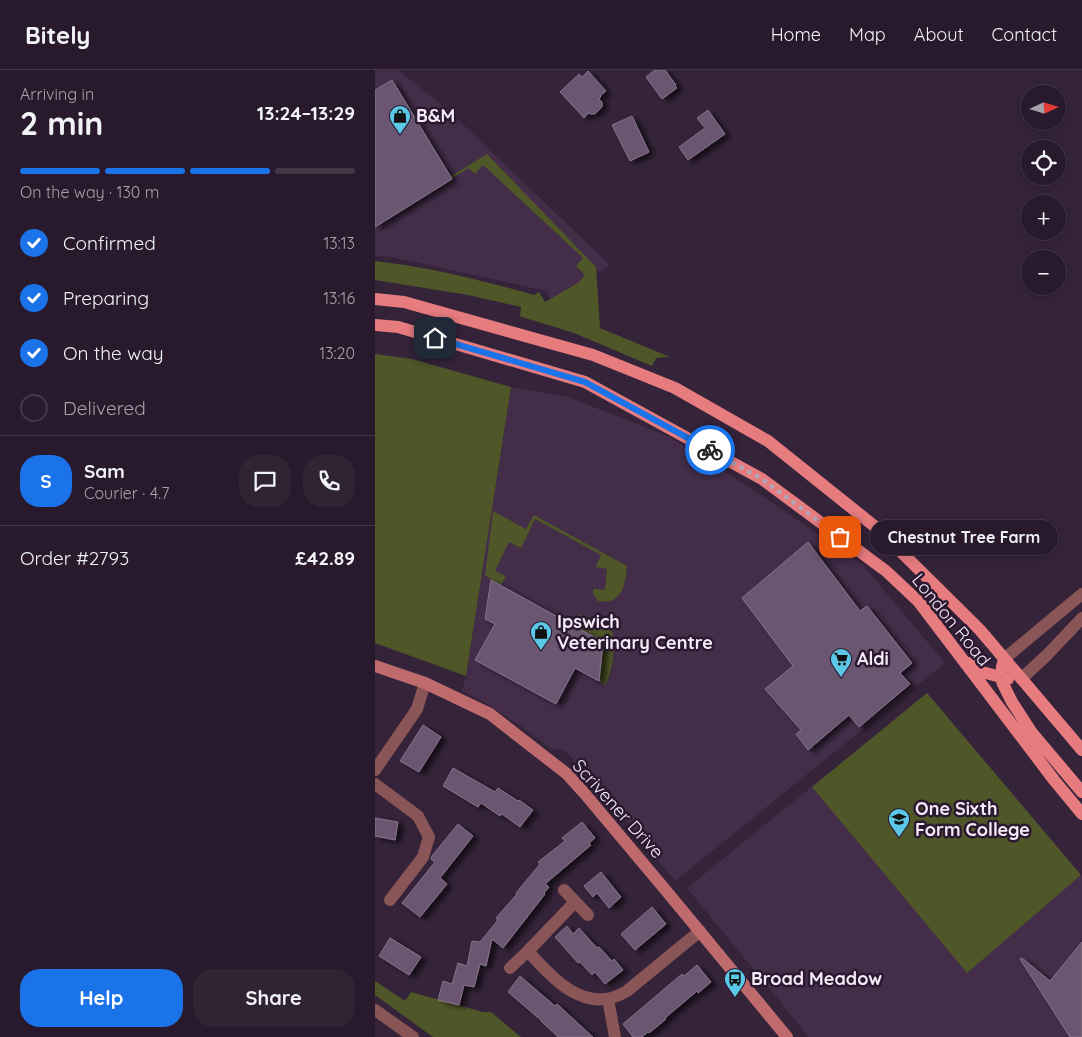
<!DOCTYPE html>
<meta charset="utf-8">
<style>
:root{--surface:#281a2c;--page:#302334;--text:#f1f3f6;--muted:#a5a1a9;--line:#443848;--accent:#1a73e8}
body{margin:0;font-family:Quicksand,sans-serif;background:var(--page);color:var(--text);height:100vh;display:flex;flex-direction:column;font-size:19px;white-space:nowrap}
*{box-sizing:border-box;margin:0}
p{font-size:16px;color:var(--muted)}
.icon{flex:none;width:28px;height:28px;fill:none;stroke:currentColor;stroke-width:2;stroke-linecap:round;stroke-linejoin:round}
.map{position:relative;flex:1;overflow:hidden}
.details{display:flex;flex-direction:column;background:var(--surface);width:375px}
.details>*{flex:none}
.needle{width:32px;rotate:86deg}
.controls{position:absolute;left:646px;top:15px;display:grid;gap:10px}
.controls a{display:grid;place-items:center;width:45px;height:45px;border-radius:50%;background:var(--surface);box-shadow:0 2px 12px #0003,0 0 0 1px var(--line);font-size:25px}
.pin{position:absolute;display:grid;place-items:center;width:42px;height:42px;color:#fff;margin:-21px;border-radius:10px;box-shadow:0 2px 8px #0006}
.courier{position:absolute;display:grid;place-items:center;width:50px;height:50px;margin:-25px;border:4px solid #1a73e8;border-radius:50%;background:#fff;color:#222;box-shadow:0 1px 6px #0007}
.bubble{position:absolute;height:35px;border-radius:18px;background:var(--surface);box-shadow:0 2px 12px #0003,0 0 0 1px var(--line);font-size:16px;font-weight:700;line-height:35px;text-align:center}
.summary em{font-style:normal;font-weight:700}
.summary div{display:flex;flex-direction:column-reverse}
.summary{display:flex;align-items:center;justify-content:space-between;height:85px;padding:0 20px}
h1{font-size:32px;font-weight:700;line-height:38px}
.bar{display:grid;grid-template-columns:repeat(4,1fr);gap:8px 5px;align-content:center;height:60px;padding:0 20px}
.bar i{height:6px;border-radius:4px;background:var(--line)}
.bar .current{background:var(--accent)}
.bar p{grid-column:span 4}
.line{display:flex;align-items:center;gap:12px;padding:0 20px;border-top:1px solid var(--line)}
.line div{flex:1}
.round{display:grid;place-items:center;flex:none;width:52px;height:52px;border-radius:20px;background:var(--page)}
ol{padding:0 20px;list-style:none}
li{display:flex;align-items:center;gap:15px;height:55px}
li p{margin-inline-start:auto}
li .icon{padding:5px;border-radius:50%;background:var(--accent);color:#fff;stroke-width:4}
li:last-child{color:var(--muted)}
li i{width:28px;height:28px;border:2px solid var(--line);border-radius:50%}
.cta{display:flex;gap:10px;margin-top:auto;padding:10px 20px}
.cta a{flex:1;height:58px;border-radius:20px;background:var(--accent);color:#fff;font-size:20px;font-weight:700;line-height:58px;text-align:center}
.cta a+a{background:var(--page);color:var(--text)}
header{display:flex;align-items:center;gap:30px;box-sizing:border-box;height:70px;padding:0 25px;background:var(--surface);border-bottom:1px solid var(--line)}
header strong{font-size:24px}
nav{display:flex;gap:28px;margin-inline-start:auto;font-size:18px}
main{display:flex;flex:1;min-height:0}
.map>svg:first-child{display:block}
</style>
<header>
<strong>Bitely</strong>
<nav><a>Home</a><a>Map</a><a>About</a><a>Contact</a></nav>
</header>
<main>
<section class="details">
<div class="summary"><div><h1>2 min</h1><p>Arriving in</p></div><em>13:24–13:29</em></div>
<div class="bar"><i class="current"></i><i class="current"></i><i class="current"></i><i></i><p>On the way · 130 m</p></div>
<ol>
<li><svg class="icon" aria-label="check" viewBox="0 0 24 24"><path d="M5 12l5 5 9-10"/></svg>Confirmed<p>13:13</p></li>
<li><svg class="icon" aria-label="check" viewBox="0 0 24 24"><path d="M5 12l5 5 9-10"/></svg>Preparing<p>13:16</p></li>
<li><svg class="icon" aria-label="check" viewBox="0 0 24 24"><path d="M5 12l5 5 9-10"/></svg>On the way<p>13:20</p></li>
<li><i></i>Delivered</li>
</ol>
<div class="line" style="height:90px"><b class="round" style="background:var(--accent);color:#fff">S</b><div><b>Sam</b><p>Courier · 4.7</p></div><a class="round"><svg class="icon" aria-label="chat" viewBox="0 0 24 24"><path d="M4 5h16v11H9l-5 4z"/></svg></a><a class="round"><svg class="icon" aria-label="phone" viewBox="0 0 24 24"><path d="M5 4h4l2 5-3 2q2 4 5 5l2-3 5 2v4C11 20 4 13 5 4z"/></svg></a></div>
<div class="line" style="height:65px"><div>Order #2793</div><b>£42.89</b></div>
<div class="cta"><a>Help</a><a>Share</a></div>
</section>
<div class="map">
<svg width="707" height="967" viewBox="0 0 707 967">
<defs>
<filter id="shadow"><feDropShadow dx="5.5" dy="3" stdDeviation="2.5" flood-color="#0009"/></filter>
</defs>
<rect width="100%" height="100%" fill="#35233a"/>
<!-- built -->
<path fill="#432d49" d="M 0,0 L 23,0 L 74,41 L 235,195 L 178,233 L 171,221 L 17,187 L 0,186 Z
M 136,317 L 193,327 L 295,367 L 383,423 L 487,494 L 570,593 L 300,811 L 216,707 L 189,680 L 177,679 L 144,655 L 110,633 L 87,621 L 91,606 Z
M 552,623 L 707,806 L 707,967 L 434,967 L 312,818 Z"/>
<!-- green -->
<path fill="#4f5628" d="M 112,84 L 221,197 L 225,258 L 295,287 L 281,288 L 277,296 L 199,263 L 147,247 L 145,246 L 146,237 L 93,225 L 0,210 L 0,191 C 54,197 106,210 159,225 L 164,222 L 170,232 L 203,213 L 210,205 L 201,196 L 208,188 L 108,95 L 100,104 L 94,98 L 64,116 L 65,113 Z
M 0,284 L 37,289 L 136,317 L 91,606 L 0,573 Z
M 118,441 L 151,459 L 159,445 L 252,496 C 250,515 248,535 223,531 L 218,524 L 218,519 L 230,520 L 232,499 L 221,497 L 226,485 L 160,449 L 146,478 L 134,472 L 120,501 L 131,506 L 126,515 L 125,515 L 110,505 Z
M 204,545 C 213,547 224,548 231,552 C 245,562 237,602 231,615 L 224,611 L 227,571 L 199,556 Z
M 552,623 L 706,805 L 592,903 L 437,717 Z
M 0,911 L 30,931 L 36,922 L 108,942 L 116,942 L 146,967 L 58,967 L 0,925 Z"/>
<!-- building -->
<path fill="#6a566f" stroke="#87728d" filter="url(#shadow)" d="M 280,0 L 290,0 L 301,15 L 300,16 L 302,18 L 287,29 L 271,7 Z
M 213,1 L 231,21 L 225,26 L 226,27 L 224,29 L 227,32 L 227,37 L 220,44 L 215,44 L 214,43 L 209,48 L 185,22 L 204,4 L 207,7 Z
M 17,10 L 77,109 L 0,157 L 0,20 Z
M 333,40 L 350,64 L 313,90 L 304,77 L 330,58 L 322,48 Z
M 257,46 L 274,82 L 255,91 L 237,55 Z
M 433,472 L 485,541 L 492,536 L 537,593 L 525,603 L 535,614 L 484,657 L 474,645 L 433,680 L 421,664 L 426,660 L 390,619 L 418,596 L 367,528 Z
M 116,510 L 228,572 L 224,611 L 200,598 L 181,634 L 100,590 L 120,554 L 110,549 Z
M 48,655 L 66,667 L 44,702 L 25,691 Z
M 78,698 L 120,722 L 123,718 L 143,731 L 144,730 L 158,740 L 145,757 L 127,744 L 125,746 L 106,733 L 103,737 L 68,716 Z
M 0,748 L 23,752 L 20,770 L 0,766 Z
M 207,752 L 220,768 L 214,773 L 216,775 L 170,814 L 174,817 L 169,823 L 170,824 L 128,878 L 117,869 L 111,896 L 105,894 L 99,917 L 89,915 L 84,935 L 63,930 L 68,911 L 77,914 L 83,893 L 92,896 L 97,871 L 105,872 L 123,850 L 121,848 L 142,824 L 141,823 L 165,794 L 163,792 L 190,771 L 187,768 Z
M 83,754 L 98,766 L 65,808 L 72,814 L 45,847 L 27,833 L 60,792 L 56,789 L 57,786 Z
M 226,802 L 246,827 L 234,838 L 222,823 L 218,827 L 209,816 Z
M 277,837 L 291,854 L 260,880 L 246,864 Z
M 192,856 L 198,864 L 204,858 L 222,878 L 224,877 L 237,891 L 239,889 L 248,900 L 230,914 L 220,902 L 217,905 L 205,892 L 203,893 L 180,867 Z
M 15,868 L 46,887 L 34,905 L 4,886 Z
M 707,872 L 707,967 L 695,967 L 645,889 L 647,888 L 675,911 Z
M 322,895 L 336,912 L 323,923 L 322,921 L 290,948 L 291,949 L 274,963 L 273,962 L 267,967 L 258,967 L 248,954 L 307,904 L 309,906 Z
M 145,906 L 180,936 L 182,934 L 218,967 L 183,967 L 166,951 L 167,951 L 133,922 Z"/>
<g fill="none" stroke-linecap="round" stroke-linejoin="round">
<!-- street -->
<path stroke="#8a5556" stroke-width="12" d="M 629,589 L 707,524
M 646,609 L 672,585 L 707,548
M 0,700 L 42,639 L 50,613
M 0,714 L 43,746 L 54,767 L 48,787 L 15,830
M 189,820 L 213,845
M 153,881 C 178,910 212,946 252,921 L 325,861
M 135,898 L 153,881 L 200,832
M 233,929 L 240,967
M 0,940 L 38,967"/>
<!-- secondary -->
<path stroke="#bf6b6d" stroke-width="12" d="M 0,596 L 50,613 L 115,644 L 192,704 L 210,724 L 293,823 L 412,967"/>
<!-- primary -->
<path stroke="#e77c7f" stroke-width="12" d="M 0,229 L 29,232 L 218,285 L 300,318 L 393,371 L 503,459 L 605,560 L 707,680
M 0,255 L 23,257 L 210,312 L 387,409 L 511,501 L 544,532 L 679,710 L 707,744
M 629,589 L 627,597 L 626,608 L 628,614 L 637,632 L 657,663 L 707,722
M 595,593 L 607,602 L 633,609"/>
</g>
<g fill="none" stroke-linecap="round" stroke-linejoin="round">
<!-- done -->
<path stroke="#b2a4b6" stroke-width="5" stroke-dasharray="0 9" d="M 335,380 L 387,409 L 465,467"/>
<!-- route -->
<path stroke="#1a73e8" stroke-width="6" d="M 60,268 L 210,312 L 335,380"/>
</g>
<!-- icons -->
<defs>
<g id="shop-pin" transform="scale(1.125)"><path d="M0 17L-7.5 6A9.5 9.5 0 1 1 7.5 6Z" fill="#5ac8e6" stroke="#2b1930"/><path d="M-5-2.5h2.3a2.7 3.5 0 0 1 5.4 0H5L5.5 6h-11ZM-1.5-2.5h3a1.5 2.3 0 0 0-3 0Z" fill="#111"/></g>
<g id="supermarket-pin" transform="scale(1.125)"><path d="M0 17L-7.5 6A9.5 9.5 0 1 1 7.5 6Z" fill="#5ac8e6" stroke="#2b1930"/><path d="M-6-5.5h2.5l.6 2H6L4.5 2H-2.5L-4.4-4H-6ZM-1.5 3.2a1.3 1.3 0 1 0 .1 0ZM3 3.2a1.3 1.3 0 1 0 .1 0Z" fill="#111"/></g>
<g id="university-pin" transform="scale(1.125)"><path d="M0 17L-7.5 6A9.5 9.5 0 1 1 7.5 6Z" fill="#5ac8e6" stroke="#2b1930"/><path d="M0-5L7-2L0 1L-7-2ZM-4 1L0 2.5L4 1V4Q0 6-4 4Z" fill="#111"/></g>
<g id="bus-pin" transform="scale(1.125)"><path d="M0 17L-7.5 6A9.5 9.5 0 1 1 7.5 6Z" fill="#5ac8e6" stroke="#2b1930"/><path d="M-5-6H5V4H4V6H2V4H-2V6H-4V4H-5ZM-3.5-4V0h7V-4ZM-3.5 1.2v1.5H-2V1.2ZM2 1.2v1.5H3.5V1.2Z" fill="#111"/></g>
</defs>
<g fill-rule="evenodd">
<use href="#shop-pin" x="25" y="46"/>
<use href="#shop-pin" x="166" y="562"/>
<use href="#supermarket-pin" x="466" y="589"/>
<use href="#university-pin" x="524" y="749"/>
<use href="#bus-pin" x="360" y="909"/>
</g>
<g text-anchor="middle" stroke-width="5" stroke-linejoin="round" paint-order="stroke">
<!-- poi labels -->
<g font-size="18" font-weight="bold" fill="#f6eaf9" stroke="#2b1930" text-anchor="start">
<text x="41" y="52">B&amp;M</text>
<text x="182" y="558">Ipswich<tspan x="182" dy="21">Veterinary Centre</tspan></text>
<text x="482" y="595">Aldi</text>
<text x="540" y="745">One Sixth<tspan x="540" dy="21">Form College</tspan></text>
<text x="376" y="915">Broad Meadow</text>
</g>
<!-- street labels -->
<g font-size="18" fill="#f6eaf9" stroke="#2b1930">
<text transform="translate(576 550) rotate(51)" y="6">London Road</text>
<text transform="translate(243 739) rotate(48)" y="6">Scrivener Drive</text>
</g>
</g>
</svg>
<div class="controls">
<a><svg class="needle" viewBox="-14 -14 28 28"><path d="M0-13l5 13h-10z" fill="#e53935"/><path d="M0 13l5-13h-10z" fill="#a5a1a9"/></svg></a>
<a><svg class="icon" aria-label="locate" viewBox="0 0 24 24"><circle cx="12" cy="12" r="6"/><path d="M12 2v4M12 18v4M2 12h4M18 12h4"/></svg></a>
<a>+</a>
<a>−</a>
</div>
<div class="pin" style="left:465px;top:467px;background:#ea580c"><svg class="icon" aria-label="bag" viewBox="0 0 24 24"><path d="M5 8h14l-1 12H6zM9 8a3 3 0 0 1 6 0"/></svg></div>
<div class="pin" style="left:60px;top:268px;background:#1f2937"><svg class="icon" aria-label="home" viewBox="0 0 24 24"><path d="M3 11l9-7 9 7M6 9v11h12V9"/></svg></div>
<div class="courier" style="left:335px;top:380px"><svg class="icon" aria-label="bike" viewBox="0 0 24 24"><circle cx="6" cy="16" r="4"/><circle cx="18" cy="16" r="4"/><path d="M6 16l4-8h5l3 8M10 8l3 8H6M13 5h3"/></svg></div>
<div class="bubble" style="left:495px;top:450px;width:188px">Chestnut Tree Farm</div>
</div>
</main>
